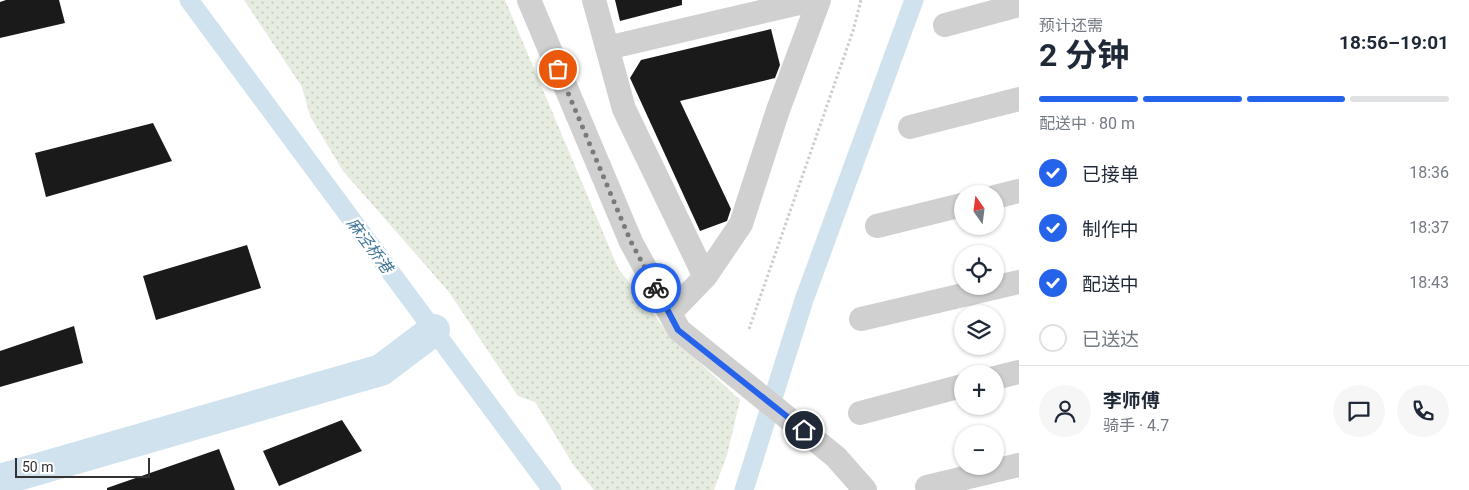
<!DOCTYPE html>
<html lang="zh">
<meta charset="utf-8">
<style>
:root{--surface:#fff;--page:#f6f6f7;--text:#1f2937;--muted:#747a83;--line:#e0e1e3;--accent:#2563eb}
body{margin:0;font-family:Roboto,"Noto Sans SC",sans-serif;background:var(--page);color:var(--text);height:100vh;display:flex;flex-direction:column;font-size:19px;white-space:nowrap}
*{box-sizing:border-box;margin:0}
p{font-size:16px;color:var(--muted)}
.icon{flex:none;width:28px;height:28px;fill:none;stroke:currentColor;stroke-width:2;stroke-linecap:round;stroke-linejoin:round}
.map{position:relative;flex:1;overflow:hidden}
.details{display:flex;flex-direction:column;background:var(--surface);width:450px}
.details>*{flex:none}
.needle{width:32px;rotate:346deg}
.fabs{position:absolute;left:954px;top:185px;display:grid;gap:10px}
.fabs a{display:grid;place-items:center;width:50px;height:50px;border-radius:50%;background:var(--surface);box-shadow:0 1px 4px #0004;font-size:25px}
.scale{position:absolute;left:15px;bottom:12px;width:135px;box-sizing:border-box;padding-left:5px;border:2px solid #333;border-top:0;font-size:14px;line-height:18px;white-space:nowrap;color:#333;-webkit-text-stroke:4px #fff;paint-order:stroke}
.pin{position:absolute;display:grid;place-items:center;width:42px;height:42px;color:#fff;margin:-21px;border:2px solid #fff;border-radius:50%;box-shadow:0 1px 5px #0007}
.courier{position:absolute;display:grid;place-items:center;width:50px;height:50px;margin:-25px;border:4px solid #2563eb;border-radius:50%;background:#fff;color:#222;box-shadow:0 1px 6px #0007}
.headline em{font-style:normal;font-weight:700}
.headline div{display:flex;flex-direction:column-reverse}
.headline{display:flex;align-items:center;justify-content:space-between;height:85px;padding:0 20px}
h1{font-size:32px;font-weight:700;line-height:38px}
.bar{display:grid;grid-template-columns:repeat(4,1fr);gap:8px 5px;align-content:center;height:60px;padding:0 20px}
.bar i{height:6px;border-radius:4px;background:var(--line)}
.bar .active{background:var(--accent)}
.bar p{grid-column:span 4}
.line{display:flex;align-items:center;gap:12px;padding:0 20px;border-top:1px solid var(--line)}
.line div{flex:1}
.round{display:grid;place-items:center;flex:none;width:52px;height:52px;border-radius:26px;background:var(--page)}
ol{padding:0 20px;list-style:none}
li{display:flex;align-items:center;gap:15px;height:55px}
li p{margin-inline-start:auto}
li .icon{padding:5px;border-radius:50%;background:var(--accent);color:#fff;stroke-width:4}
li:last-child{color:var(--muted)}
li i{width:28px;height:28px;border:2px solid var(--line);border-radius:50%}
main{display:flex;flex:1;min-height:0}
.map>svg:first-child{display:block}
</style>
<main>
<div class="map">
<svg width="1019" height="490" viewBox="0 0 1019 490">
<defs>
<pattern id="park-dots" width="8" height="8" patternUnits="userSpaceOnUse" patternTransform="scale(1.25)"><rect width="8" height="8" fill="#e6ecdf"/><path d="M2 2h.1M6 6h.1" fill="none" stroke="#c6cbc0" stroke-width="1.8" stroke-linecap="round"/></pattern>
</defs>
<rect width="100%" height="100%" fill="#fff"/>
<!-- park -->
<path fill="url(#park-dots)" d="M 244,0 L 505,0 L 618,268 L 668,333 L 740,400 L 727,455 L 714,490 L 594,490 L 574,466 L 535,402 L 518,396 L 449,292 L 343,171 L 310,116 L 302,87 Z"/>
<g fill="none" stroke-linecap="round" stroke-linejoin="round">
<!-- canal -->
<path stroke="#cfe2ee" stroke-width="19" d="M 189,0 L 552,490
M 744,490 L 804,300 L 914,0"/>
<!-- river -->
<path stroke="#cfe2ee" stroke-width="32" d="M 0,480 L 381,370 L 434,330"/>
</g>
<!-- building -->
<path fill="#1a1a1a" d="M 6,0 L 59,0 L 65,23 L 0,38 L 0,2 Z
M 615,0 L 682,0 L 682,5 L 620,21 Z
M 771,29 L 780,65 L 775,78 L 680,101 L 731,209 L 727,221 L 700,231 L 630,78 L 641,60 Z
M 153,123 L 172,161 L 46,197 L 35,153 Z
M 247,245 L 261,288 L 156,320 L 143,276 Z
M 74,326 L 83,363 L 0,387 L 0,351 Z
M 342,420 L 362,451 L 279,486 L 263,451 Z
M 219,449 L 235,490 L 107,490 L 107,488 Z"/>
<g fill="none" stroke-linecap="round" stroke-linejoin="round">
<!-- path -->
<path stroke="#cdcdcd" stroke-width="3" stroke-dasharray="2.5 2.5" stroke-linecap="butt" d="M 749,329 L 853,31 L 861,0"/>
<!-- minor -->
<path stroke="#d0d0d0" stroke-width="24" d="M 529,0 L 631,242 L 679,330 L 836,457 L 865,490
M 594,0 L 624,109 L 705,277
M 945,25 L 1019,5
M 607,48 L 812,0
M 910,127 L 1019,99
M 995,197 L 1019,191
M 877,226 L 962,205
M 670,313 L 705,277 L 741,224 L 778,110 L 819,0
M 861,319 L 1019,282
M 995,378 L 1019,372
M 860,413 L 962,386
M 927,487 L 1019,465"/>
</g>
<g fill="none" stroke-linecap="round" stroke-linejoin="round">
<!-- done -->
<path stroke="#7a7a7a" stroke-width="5" stroke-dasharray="0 9" d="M 558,69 L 631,242 L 656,288"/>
<!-- route -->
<path stroke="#2563eb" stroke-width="6" d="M 656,288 L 678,330 L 804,430"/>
</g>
<g text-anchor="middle" stroke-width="5" stroke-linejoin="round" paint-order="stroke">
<!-- water labels -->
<g font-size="16" font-style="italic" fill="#3f7597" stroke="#fff">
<text transform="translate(370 245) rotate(53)" y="6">麻泾桥港</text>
</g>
</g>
</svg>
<div class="fabs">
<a><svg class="needle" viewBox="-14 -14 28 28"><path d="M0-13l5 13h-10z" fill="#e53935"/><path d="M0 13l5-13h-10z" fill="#747a83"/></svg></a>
<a><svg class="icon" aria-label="locate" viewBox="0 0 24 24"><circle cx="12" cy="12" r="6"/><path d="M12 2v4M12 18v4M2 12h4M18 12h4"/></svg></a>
<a><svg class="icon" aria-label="layers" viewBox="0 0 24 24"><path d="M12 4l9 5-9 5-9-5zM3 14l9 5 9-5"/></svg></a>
<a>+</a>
<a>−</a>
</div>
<div class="scale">50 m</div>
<div class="pin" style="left:558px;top:69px;background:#ea580c"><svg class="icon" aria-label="bag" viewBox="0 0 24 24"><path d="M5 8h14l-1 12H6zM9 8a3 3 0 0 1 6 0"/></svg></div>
<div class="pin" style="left:804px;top:430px;background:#1f2937"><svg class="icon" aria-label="home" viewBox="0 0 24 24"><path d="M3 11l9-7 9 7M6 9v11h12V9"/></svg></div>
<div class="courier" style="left:656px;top:288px"><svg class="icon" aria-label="bike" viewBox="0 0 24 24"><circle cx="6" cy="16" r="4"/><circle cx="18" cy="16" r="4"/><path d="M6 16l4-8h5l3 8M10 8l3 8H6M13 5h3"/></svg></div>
</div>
<section class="details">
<div class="headline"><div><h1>2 分钟</h1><p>预计还需</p></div><em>18:56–19:01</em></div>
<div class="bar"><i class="active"></i><i class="active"></i><i class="active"></i><i></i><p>配送中 · 80 m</p></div>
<ol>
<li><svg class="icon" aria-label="check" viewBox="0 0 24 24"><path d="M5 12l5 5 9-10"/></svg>已接单<p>18:36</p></li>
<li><svg class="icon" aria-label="check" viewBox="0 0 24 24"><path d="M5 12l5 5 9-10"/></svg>制作中<p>18:37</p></li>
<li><svg class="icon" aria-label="check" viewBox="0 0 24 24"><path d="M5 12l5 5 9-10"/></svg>配送中<p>18:43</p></li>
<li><i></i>已送达</li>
</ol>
<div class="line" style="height:90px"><a class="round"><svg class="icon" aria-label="person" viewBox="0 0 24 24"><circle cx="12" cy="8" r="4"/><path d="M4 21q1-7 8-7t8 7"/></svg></a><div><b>李师傅</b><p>骑手 · 4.7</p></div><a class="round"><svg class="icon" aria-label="chat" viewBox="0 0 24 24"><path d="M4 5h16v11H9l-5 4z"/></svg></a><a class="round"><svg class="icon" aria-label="phone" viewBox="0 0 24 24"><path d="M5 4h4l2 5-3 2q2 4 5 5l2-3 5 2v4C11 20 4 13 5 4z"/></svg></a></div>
</section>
</main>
